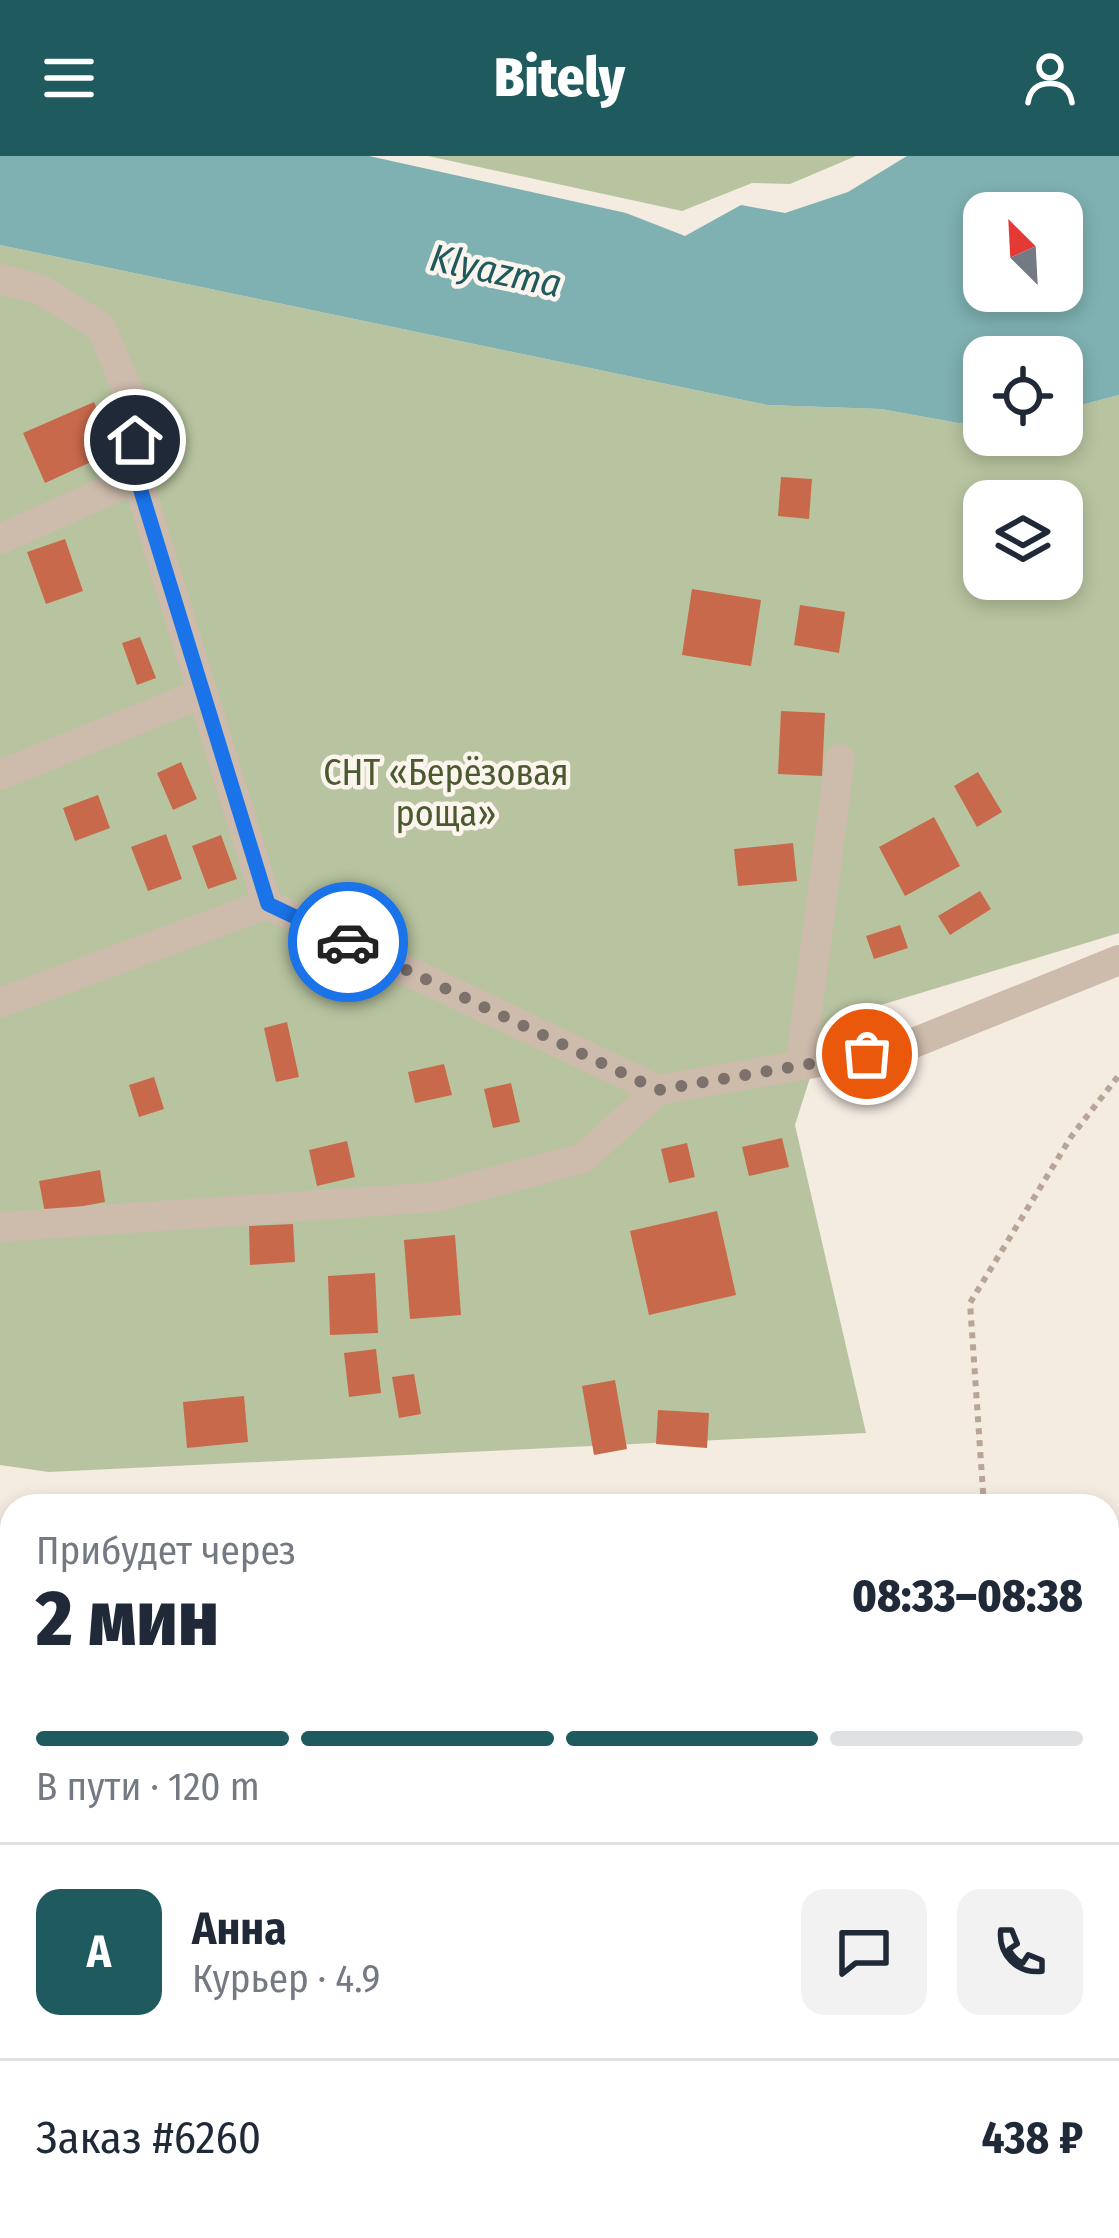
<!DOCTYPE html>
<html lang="ru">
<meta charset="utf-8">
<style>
:root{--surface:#fff;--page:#f2f2f3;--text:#1f2937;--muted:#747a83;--line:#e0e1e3;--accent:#1f5a5e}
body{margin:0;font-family:"Fira Sans Condensed",sans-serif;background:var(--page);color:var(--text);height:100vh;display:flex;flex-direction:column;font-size:45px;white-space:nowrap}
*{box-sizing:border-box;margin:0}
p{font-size:39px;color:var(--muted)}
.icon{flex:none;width:66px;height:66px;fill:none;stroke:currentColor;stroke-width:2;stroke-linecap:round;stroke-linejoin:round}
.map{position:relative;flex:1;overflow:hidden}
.drawer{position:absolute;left:0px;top:1338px;width:1119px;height:744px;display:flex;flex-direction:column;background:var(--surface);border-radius:36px 36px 0 0;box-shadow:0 6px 18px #0003}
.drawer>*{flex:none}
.needle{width:78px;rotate:336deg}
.tools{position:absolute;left:963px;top:36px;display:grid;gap:24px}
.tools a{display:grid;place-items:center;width:120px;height:120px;border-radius:24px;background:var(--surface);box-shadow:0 6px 18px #0003;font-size:60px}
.pin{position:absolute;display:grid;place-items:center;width:102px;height:102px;color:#fff;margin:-51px;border:6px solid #fff;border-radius:50%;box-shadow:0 3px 12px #0007}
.courier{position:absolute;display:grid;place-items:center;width:120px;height:120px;margin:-60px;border:9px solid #1a73e8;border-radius:50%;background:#fff;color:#222;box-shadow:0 3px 15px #0007}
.headline em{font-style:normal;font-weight:800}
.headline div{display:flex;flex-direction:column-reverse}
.headline{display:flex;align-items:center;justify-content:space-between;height:204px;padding:0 36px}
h1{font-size:78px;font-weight:800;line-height:90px}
.bar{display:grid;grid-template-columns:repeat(4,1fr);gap:18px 12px;align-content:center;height:144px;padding:0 36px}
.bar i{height:15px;border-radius:9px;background:var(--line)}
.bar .on{background:var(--accent)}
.bar p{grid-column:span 4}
.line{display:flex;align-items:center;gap:30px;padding:0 36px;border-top:3px solid var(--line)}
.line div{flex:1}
.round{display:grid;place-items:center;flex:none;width:126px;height:126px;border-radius:24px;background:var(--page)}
header{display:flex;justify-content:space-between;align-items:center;height:156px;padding:0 36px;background:var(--accent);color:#fff;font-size:54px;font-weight:800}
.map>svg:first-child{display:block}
</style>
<header><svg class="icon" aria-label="menu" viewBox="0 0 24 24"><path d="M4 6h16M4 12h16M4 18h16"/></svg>Bitely<svg class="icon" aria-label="person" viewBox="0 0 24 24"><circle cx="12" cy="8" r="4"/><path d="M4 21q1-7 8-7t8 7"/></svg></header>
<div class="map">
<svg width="1119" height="2082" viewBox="0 0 1119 2082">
<rect width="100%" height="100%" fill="#f4ebe1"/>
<!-- green -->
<path fill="#b8c4a0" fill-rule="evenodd" d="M 428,0 L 856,0 L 790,28 L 752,27 L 682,55 Z
M 0,89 L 767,249 L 881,253 L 958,267 L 984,266 L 984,279 L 1062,279 L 1062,254 L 1119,239 L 1119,777 L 828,865 L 795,969 L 866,1277 L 49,1316 L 0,1309 ZM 984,345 L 1062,345 L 1062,423 L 984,423 Z"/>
<!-- water -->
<path fill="#7fb0b2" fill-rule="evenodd" d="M 0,0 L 369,0 L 626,57 L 685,80 L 741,49 L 785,57 L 848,36 L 907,0 L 1119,0 L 1119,239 L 1062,254 L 1062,201 L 984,201 L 984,266 L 958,267 L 881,253 L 767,249 L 0,89 ZM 984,57 L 1062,57 L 1062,135 L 984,135 Z"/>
<!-- building -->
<path fill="#c8694b" d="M 94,246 L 115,295 L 45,327 L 23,277 Z
M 781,321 L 812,323 L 809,363 L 778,360 Z
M 65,383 L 83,435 L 46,448 L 27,396 Z
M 692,433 L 761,444 L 751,510 L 682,499 Z
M 800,449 L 845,456 L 839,497 L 794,489 Z
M 140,481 L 156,522 L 137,529 L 122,487 Z
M 781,555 L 825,557 L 822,620 L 778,618 Z
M 181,606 L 197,643 L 173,654 L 157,617 Z
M 978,616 L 1002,656 L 977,671 L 954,630 Z
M 98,639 L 110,672 L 75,685 L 63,652 Z
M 934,661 L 960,710 L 905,740 L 879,691 Z
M 166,678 L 182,723 L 148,735 L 131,691 Z
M 221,679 L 237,723 L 208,733 L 192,690 Z
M 793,687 L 797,725 L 738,730 L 734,693 Z
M 980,735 L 991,753 L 950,779 L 938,760 Z
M 900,769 L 908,792 L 874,803 L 866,780 Z
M 287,866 L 299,921 L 276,926 L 264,872 Z
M 444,908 L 452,939 L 415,947 L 408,916 Z
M 154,921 L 164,953 L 139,961 L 129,929 Z
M 511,927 L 520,966 L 493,972 L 484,933 Z
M 782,982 L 789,1011 L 749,1020 L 742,991 Z
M 347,985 L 355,1021 L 317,1030 L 309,994 Z
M 687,987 L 695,1021 L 669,1027 L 661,993 Z
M 100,1014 L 105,1046 L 45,1057 L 39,1025 Z
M 717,1055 L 736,1139 L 649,1159 L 630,1075 Z
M 293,1068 L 295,1106 L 250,1109 L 249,1070 Z
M 455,1079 L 461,1159 L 410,1163 L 404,1084 Z
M 375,1117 L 378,1177 L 330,1179 L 328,1120 Z
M 376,1193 L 381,1237 L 349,1241 L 344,1197 Z
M 414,1218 L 421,1258 L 399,1262 L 392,1221 Z
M 615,1224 L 627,1293 L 594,1299 L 582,1230 Z
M 244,1240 L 248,1286 L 187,1292 L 183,1246 Z
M 658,1254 L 709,1257 L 707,1292 L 656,1288 Z"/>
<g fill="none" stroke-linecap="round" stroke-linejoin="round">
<!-- path -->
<path stroke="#b9a596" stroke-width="6" stroke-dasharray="6 6" stroke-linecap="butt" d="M 984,1350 L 970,1147 L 1071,981 L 1119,919
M 0,1593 L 12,1607"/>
<!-- minor -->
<path stroke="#cdbbac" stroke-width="30" d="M 0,123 L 40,133 L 101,171 L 132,245 L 137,322 L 267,748 L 658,934
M 0,383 L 137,322
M 0,619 L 203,537
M 0,847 L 267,748
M 800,910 L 840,603
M 0,1071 L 436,1041 L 583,1002 L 658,934 L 901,892 L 1119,804
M 1107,1482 L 1119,1470
M 1107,1504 L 1119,1513
M 564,2082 L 568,2070"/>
</g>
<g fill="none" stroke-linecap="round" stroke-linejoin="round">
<!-- done -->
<path stroke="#7c716b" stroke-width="12" stroke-dasharray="0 21.6" d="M 348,786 L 658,934 L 867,898"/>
<!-- route -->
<path stroke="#1a73e8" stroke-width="15" d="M 135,284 L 137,322 L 268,748 L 348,786"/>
</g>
<g text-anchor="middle" stroke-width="9" stroke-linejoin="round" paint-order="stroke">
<!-- park labels -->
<g font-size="36" fill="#4a5a2e" stroke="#fbf5ee">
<text x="446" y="629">СНТ «Берёзовая<tspan x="446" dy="41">роща»</tspan></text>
</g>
<!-- water labels -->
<g font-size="39" font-style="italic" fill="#1f5a5e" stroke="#fbf5ee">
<text transform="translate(496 114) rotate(12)" y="14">Klyazma</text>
</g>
</g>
</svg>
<div class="tools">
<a><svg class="needle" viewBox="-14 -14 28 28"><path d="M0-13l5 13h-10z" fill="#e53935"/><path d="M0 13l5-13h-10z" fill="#747a83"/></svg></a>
<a><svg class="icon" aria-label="locate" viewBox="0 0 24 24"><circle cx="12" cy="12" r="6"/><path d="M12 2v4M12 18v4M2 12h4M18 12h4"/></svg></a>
<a><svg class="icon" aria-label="layers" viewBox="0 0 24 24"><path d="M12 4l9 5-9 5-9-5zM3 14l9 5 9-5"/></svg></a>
</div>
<div class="pin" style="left:867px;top:898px;background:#ea580c"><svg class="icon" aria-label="bag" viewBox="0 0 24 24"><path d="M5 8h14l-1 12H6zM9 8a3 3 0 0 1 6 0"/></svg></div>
<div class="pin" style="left:135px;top:284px;background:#1f2937"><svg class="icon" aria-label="home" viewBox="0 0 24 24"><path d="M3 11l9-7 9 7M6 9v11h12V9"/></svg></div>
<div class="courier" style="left:348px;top:786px"><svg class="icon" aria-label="car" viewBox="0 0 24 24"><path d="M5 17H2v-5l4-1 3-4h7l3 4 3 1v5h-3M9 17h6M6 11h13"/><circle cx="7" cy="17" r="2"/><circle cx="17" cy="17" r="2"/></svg></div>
<section class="drawer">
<div class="headline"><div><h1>2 мин</h1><p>Прибудет через</p></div><em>08:33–08:38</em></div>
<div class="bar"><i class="on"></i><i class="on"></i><i class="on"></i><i></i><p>В пути · 120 m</p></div>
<div class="line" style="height:216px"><b class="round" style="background:var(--accent);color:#fff">А</b><div><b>Анна</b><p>Курьер · 4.9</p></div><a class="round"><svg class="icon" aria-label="chat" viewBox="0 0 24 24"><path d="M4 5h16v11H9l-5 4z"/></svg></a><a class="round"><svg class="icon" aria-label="phone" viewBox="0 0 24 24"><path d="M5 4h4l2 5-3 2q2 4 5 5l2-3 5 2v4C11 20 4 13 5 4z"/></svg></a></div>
<div class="line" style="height:156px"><div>Заказ #6260</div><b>438 ₽</b></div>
</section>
</div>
